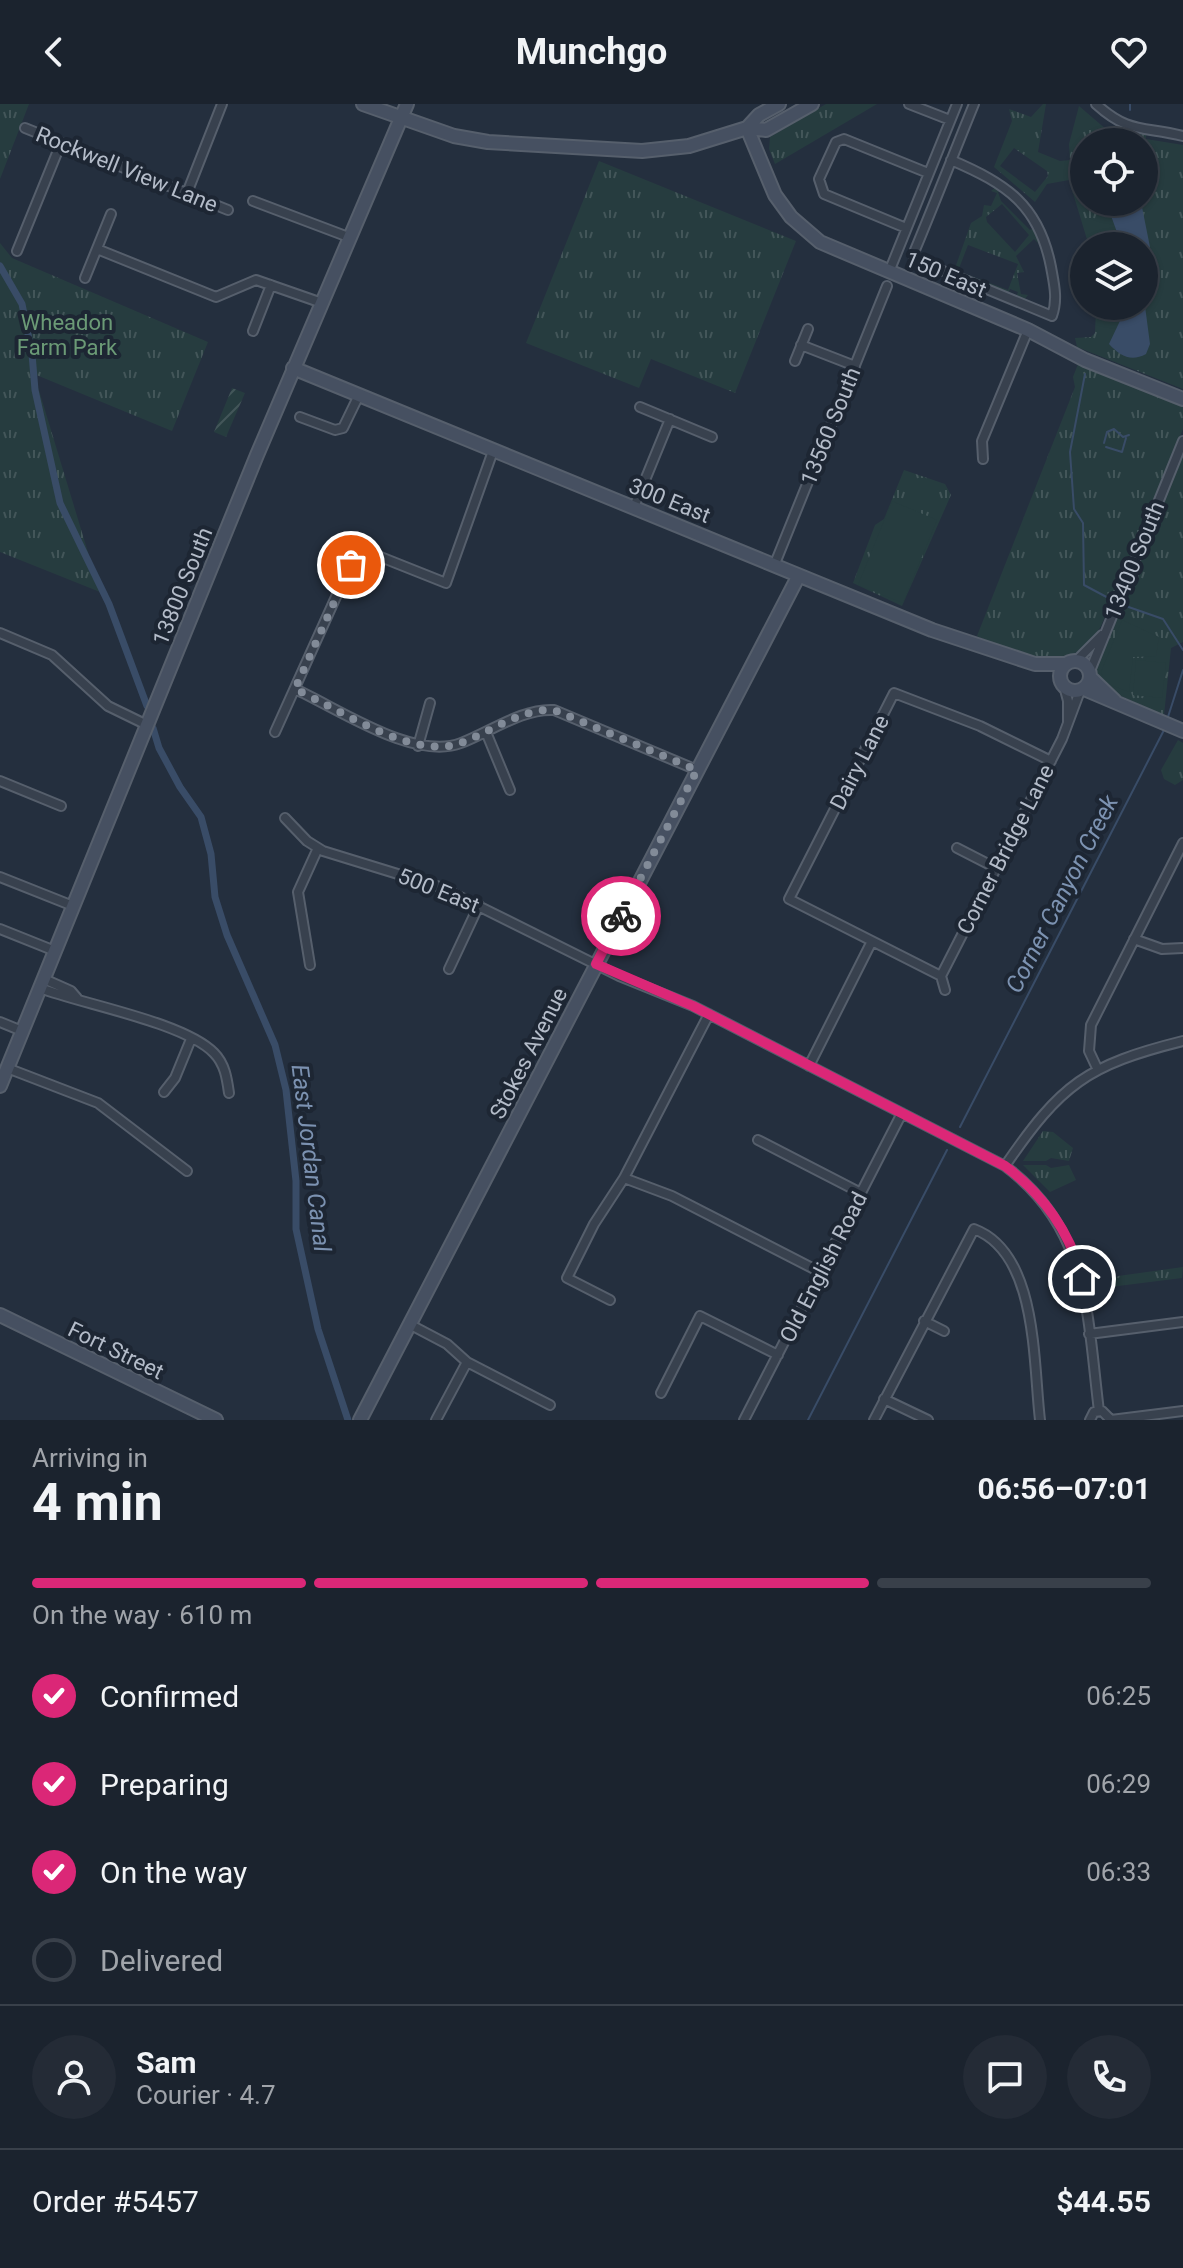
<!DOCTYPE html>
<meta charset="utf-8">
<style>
:root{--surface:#1b232e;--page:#242b36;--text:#f1f3f6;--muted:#a0a4aa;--line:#39404a;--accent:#db2777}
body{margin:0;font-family:Roboto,sans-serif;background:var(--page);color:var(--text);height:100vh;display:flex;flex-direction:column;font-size:30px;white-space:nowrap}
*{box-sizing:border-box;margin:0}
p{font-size:26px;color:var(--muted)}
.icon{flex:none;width:44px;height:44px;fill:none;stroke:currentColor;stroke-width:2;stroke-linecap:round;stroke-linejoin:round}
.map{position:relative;height:1316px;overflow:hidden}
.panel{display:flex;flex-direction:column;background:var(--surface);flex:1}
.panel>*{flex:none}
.fabs{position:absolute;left:1070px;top:24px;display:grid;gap:16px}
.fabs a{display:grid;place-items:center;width:88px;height:88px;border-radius:50%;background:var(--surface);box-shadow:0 2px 6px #0004,0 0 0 2px var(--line);font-size:40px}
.pin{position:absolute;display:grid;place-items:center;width:68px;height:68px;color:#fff;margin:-34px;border:4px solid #fff;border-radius:50%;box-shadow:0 2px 8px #0007}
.courier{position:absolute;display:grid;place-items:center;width:80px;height:80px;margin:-40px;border:6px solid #db2777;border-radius:50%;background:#fff;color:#222;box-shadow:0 2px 10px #0007}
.overview em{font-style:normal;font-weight:700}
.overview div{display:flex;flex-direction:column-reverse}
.overview{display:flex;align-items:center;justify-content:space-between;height:136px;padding:0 32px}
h1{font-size:52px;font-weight:700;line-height:60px}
.bar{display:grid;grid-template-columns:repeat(4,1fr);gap:12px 8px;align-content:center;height:96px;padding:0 32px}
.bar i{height:10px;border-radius:6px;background:var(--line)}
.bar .current{background:var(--accent)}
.bar p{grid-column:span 4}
.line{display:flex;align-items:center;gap:20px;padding:0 32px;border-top:2px solid var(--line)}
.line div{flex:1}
.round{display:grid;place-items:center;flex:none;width:84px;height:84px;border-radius:42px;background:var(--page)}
ol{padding:0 32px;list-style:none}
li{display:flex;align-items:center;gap:24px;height:88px}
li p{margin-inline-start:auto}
li .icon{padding:8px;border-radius:50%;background:var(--accent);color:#fff;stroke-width:4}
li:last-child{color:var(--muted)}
li i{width:44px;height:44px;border:4px solid var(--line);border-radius:50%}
header{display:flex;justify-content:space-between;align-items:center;height:104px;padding:0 32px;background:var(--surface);font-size:36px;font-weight:700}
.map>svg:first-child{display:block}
</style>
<header><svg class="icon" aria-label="back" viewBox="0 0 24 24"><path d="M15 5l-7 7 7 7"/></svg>Munchgo<svg class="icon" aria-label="heart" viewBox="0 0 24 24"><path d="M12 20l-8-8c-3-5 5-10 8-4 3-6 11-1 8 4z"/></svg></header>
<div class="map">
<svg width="1183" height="1316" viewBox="0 0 1183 1316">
<defs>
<pattern id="grass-tufts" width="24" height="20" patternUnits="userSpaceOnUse" patternTransform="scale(2)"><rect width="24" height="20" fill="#263c3f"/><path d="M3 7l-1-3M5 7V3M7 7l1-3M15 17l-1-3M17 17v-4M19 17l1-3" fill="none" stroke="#435659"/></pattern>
<pattern id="garden-furrows" width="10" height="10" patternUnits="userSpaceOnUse" patternTransform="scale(2)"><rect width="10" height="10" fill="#263c3f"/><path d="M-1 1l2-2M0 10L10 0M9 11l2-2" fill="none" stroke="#435659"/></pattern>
</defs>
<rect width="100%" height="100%" fill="#242f3e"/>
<!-- grass -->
<path fill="url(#grass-tufts)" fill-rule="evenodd" d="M 0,0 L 29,0 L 0,75 Z
M 826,0 L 877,0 L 775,60 L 769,45 L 770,33 Z
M 1043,0 L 1046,0 L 1038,48 L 1060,57 L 1070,56 L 1069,40 L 1079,2 L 1107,26 L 1146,29 L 1146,35 L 1183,41 L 1183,285 L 1077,243 L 1075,234 L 1091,233 L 1095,229 L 1096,202 L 1144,202 L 1144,142 L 1089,142 L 1069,76 L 1047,80 L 1035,98 L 994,63 L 1012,17 L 1009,5 L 1031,13 ZM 1084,38 L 1144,38 L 1144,98 L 1084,98 ZM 1014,44 L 1047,67 L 1048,72 L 1035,88 L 1000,62 Z
M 599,57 L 796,137 L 735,289 L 651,255 L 639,284 L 526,239 Z
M 995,84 L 1002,86 L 998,88 L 1001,97 L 1030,126 L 1037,122 L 1040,141 L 1034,135 L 1016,152 L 1024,168 L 1017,169 L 1021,190 L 1028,191 L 1024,196 L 1016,193 L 1018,188 L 1010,185 L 1008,190 L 954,167 L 971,119 L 982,112 L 984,101 L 991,102 L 997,89 L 991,87 ZM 1002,100 L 1029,131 L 1015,148 L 987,118 L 986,113 ZM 968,141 L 1018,160 L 1008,186 L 958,167 Z
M 0,139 L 12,154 L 208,238 L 172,327 L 34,270 L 100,488 L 0,448 Z
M 1078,260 L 1183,302 L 1183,325 L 1101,522 C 1070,575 1023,553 977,532 L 1075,283 L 1073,273 Z
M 1183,351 L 1183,538 L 1171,544 L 1164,611 L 1114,589 L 1096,573 L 1095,564 Z
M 904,366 L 945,380 L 951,391 L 902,502 L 853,479 L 875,421 L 884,415 Z
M 1178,636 L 1183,639 L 1183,676 L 1175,681 L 1164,675 L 1161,666 Z
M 1043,1027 L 1053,1028 L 1073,1044 L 1069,1057 L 1051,1054 L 1046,1057 L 1023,1057 Z
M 1023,1061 L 1046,1061 L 1051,1064 L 1069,1061 L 1076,1076 L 1050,1088 Z
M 1183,1163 L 1182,1174 L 1094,1185 L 1118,1172 Z"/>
<!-- garden -->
<path fill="url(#garden-furrows)" d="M 232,284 L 245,289 L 226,333 L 214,328 Z"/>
<!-- pitch -->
<path fill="#263c3f" d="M 892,397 L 937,416 L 903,499 L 858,481 Z
M 1122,516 L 1159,533 L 1156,552 L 1133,553 L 1129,588 L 1105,579 L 1101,568 Z
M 1136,556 L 1166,559 L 1162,594 L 1133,591 Z"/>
<!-- water -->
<path fill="#394c67" d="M 1106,98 L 1141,98 L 1150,143 L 1145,202 L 1150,240 L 1146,250 C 1131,258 1120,252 1109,240 L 1127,202 L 1144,202 L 1144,142 L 1122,142 Z"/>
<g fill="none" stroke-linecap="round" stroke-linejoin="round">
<!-- stream -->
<path stroke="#394c67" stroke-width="2" d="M 1130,0 L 1130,6
M 1085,270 L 1070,348 L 1074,405 L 1083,419 L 1084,481 L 1114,497
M 1104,339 L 1107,328 L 1114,325 L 1123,333 L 1129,331
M 1106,343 L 1122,348 L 1126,334
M 1120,500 L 1163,515 L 1183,546
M 1167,616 L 1183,566
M 960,1023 L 1164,626
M 808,1316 L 947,1046"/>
<!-- canal -->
<path stroke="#394c67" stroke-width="7" d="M 0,162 L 22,200 L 32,250 L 35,286 L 60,399 L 109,500 L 147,602
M 153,624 L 159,644 L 180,683 L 201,713 L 211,750 L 215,793 L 227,831 L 275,941 L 286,986 L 296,1077 L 296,1125 L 318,1225 L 348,1316"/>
<!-- street casing -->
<g stroke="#565f6c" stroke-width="12">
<path id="street" d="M 909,0 L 950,16
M 1096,0 C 1129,30 1143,22 1183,32
M 25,24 L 228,106
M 951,56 C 1007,80 1039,101 1051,163 C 1054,180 1058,195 1052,212 L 914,155 L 915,146 C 935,98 954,49 974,0
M 187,89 L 222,0
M 253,97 L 351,134
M 906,124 L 824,90 L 819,75 L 836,38 L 844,35 L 928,69
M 97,145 L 216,193 L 256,176 L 322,199
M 17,147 L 61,39
M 889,168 L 957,0
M 85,174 L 111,110
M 253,227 L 271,181
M 801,241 L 855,262
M 795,257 L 808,225
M 640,303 L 712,333
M 300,313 L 335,326 L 343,324 L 359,291
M 983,355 L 982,337 L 1028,226
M 634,403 L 670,315
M 774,462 L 887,182
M 0,529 L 52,551 L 108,602 L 147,621
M 1076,557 L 1102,531
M 1090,567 L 1183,337
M 1064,582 L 1068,597 L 1068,618
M 295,585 C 339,605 414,657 461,639 C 490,628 523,604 554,606 L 697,666
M 275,628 L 358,444 L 446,479 L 493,347
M 486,628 L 510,686
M 418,642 L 430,599
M 0,677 L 61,702
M 285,714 L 307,737 L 323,747 L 440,783 L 619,872 L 693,902 L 1005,1062 C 1090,1125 1087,1212 1099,1307
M 957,744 L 996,764
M 0,773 L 73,802
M 0,825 L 55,847
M 1134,835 L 1162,845 L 1183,844
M 310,861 L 298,788 L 318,744
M 449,865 L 479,801
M 941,872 L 789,795 L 894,589 L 980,622 L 1051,657
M 44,875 L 71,887 L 77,894
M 40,884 C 81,900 184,918 214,949 C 225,960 227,975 229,989
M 945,886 L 941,872 L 1062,635 L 1080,587
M 0,918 L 22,927
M 809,962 L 872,837
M 7,964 L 98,999 L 187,1067
M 1097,964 L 1089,947 L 1091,921 L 1183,739
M 164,988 L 175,974 L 191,935
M 758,1036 L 861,1089
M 1005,1062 C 1061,980 1087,961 1183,937
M 624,1074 L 672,1092 L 820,1168
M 610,1196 L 567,1174 L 594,1120 L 624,1074 L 709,910
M 924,1217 L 944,1227
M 409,1220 L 447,1240 L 467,1258 L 550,1301
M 1089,1230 L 1183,1218
M 661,1289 L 700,1212 L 778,1251
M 884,1295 L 928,1316
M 436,1316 L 467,1258
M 744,1316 L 902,1009
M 874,1316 L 974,1125 C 1038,1149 1033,1258 1040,1316
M 1090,1316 L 1094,1308 L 1102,1307 L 1111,1316
M 1111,1316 L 1183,1307"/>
</g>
<!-- secondary casing -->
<g stroke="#565f6c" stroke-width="16">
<path id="secondary" d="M 363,0 L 454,32 L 488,38 L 642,47 L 689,42 L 747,24 L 766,26 L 812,0
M 747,24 L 775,91 L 791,113 L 820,138 L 1028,226 L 1085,256 L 1183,295
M 747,24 L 759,11 L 779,0
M 293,264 L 932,526 L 1035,560 L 1065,560
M1060 572a15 15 0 1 1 30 0a15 15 0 1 1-30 0Z
M 1090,573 L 1115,597
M 1084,585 L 1183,627
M 0,982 L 257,351 L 407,0
M 0,1211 L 216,1316
M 360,1316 L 798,473"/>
</g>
<!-- street -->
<use href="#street" stroke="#38414e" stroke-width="8"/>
<!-- secondary -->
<use href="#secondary" stroke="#465061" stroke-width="12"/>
</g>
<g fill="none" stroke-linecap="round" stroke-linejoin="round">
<!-- done -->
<path stroke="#828b98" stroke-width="8" stroke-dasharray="0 14.4" d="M 351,461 L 295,585 C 339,605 414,657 461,639 C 490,628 522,604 554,606 L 697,666 L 621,812"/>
<!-- route -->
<path stroke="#db2777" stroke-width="10" d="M 621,812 L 596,860 L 693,902 L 1005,1062 C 1043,1090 1071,1129 1082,1175"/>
</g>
<g text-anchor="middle" stroke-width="8" stroke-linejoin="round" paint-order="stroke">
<!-- street labels -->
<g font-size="22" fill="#b4bcc9" stroke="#1d2633">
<text transform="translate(127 65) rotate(22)" y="8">Rockwell View Lane</text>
<text transform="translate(946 170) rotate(23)" y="8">150 East</text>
<text transform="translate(830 322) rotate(-68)" y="8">13560 South</text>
<text transform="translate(670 396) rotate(22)" y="8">300 East</text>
<text transform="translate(1134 456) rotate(-68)" y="8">13400 South</text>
<text transform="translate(182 482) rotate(-68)" y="8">13800 South</text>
<text transform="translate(859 658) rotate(-63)" y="8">Dairy Lane</text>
<text transform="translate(1005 745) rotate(-63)" y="8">Corner Bridge Lane</text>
<text transform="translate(439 786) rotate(22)" y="8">500 East</text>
<text transform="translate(528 949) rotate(-63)" y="8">Stokes Avenue</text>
<text transform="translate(823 1163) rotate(-63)" y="8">Old English Road</text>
<text transform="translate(116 1246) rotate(26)" y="8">Fort Street</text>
</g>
<!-- park labels -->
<g font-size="22" fill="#6b9a76" stroke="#1d2633">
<text x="67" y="226">Wheadon<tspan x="67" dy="25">Farm Park</tspan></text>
</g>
<!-- water labels -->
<g font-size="24" font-style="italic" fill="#7c92b1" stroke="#1d2633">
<text transform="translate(1062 790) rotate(-63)" y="8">Corner Canyon Creek</text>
<text transform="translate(311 1054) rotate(83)" y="8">East Jordan Canal</text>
</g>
</g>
</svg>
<div class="fabs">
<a><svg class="icon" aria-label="locate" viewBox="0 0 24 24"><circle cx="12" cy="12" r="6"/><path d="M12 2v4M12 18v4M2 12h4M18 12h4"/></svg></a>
<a><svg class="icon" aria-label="layers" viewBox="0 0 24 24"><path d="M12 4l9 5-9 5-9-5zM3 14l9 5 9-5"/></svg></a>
</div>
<div class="pin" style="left:351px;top:461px;background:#ea580c"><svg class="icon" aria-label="bag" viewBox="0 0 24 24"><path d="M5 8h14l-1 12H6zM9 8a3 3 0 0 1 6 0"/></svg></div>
<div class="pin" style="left:1082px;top:1175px;background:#1f2937"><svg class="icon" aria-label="home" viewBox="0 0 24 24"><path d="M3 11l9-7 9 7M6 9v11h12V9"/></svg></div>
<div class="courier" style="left:621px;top:812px"><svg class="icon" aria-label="bike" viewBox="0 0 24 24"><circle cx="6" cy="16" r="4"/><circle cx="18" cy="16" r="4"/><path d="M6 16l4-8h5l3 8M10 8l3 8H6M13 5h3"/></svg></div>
</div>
<section class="panel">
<div class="overview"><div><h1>4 min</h1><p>Arriving in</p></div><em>06:56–07:01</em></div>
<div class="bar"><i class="current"></i><i class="current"></i><i class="current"></i><i></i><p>On the way · 610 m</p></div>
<ol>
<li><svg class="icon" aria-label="check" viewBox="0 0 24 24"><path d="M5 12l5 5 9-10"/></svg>Confirmed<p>06:25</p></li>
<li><svg class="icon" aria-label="check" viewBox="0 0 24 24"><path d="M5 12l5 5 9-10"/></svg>Preparing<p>06:29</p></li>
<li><svg class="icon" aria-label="check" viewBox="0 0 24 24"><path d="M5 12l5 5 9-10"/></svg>On the way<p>06:33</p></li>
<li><i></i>Delivered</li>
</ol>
<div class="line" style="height:144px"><a class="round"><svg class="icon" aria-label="person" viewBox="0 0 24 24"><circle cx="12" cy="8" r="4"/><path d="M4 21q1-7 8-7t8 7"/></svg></a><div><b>Sam</b><p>Courier · 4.7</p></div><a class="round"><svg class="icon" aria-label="chat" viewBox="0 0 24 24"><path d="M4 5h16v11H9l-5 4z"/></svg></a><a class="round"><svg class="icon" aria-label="phone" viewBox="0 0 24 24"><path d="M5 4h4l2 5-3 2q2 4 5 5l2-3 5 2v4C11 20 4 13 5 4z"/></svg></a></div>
<div class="line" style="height:104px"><div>Order #5457</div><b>$44.55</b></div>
</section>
